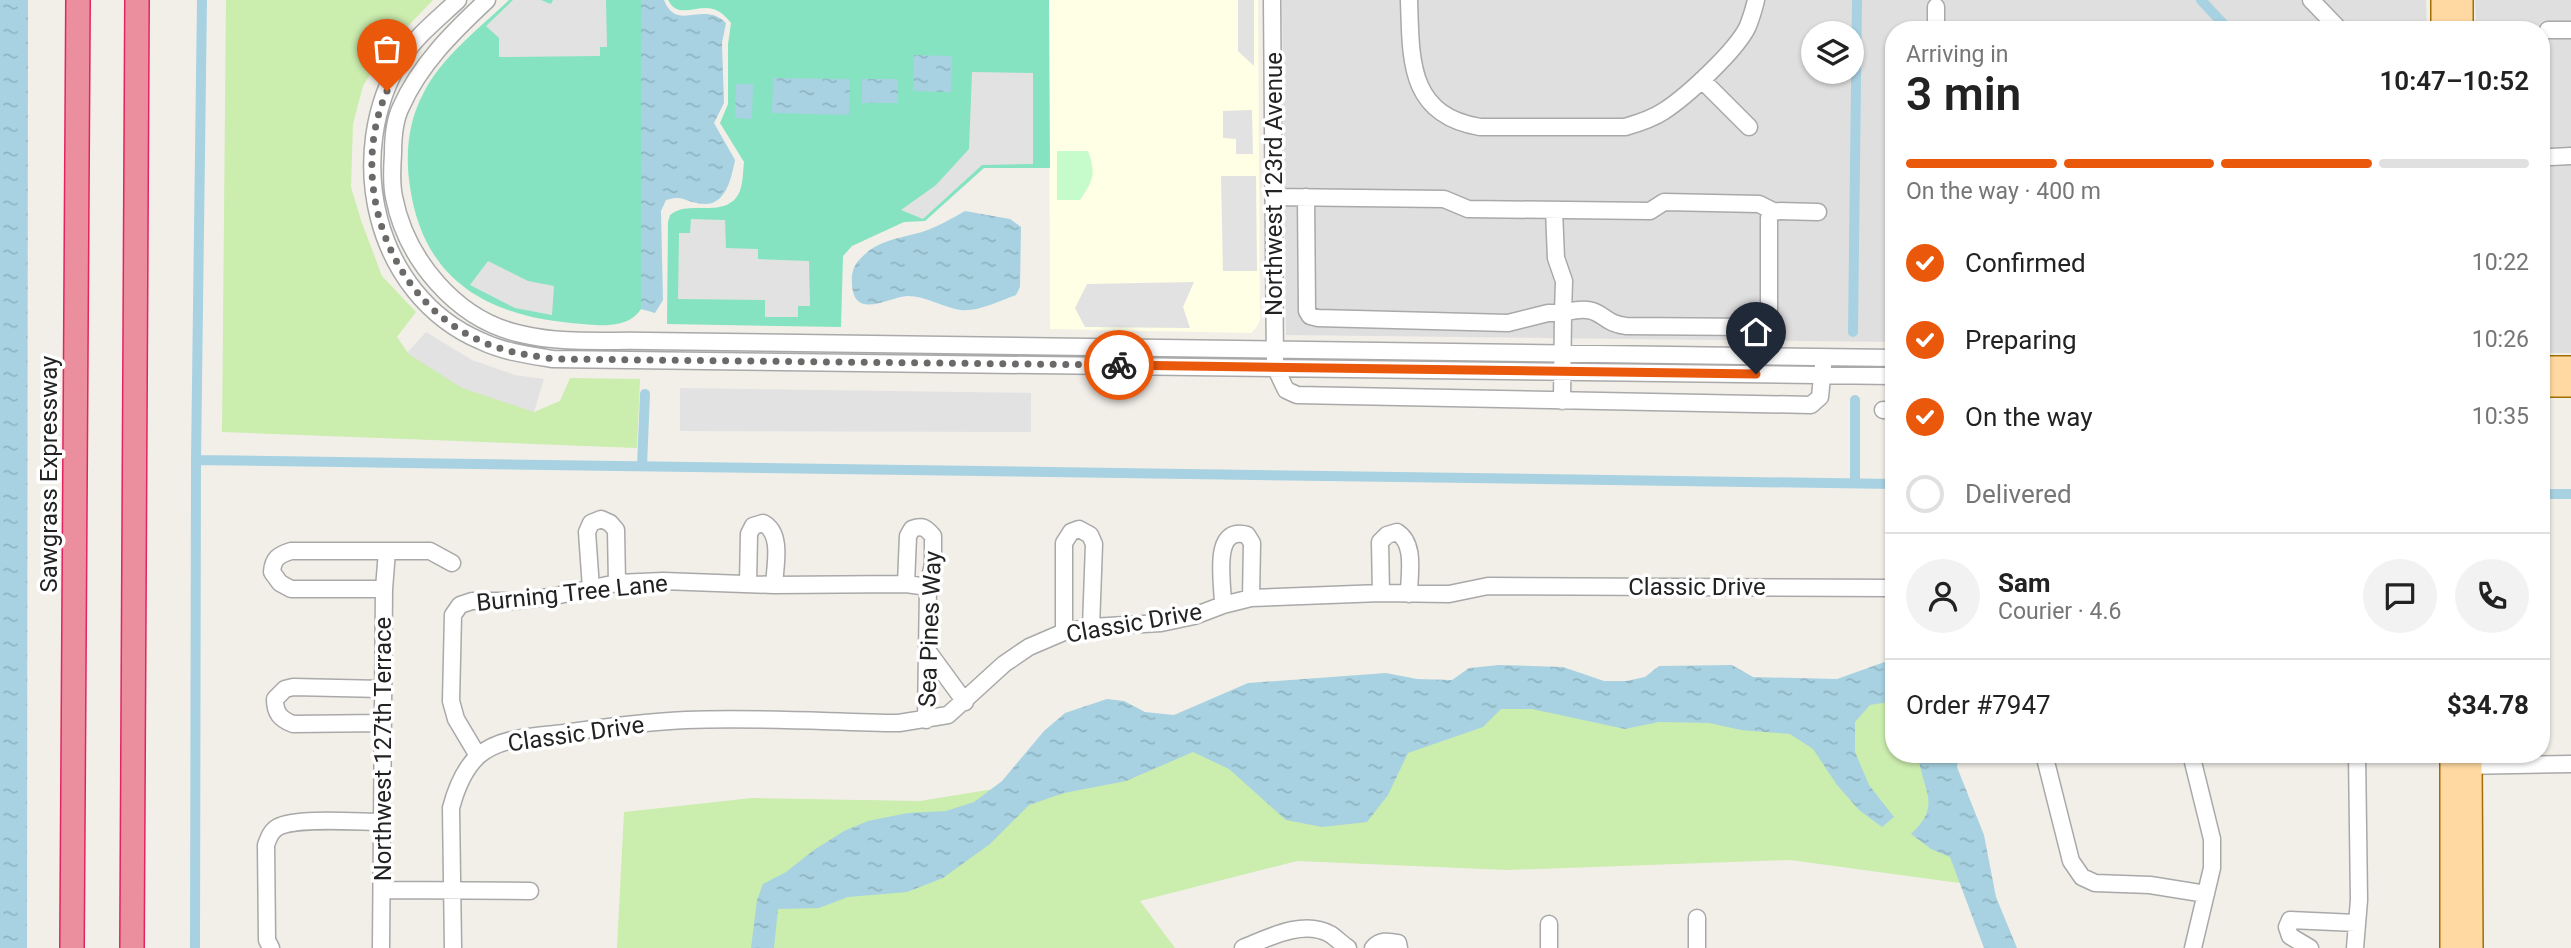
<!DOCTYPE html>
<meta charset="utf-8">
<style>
:root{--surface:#fff;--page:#f2f2f2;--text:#222;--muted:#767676;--line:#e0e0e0;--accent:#ea580c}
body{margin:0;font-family:Roboto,sans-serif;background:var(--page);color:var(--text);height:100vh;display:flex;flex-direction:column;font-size:26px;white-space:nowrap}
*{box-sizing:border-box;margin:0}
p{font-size:23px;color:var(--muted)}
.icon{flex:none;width:38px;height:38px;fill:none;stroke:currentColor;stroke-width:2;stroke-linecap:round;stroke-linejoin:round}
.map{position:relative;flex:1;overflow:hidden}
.details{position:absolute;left:1885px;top:21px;width:665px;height:742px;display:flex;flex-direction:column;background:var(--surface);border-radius:28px;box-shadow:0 2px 5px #0004}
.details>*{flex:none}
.controls{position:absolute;left:1801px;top:21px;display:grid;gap:14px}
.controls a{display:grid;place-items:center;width:63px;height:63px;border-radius:50%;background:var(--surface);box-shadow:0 2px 5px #0004;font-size:35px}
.pin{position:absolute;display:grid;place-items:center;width:60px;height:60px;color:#fff;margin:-72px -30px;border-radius:50% 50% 50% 0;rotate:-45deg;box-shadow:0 0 7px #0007}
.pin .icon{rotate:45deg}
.courier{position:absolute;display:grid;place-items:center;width:70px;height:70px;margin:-35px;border:5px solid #ea580c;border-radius:50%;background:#fff;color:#222;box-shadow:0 2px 9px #0007}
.overview em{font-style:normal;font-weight:600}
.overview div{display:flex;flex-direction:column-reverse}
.overview{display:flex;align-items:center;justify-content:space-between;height:119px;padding:0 21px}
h1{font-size:46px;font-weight:600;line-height:52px}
.bar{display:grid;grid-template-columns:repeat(4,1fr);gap:10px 7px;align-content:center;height:84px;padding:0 21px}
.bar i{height:9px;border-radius:5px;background:var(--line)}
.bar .selected{background:var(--accent)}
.bar p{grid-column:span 4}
.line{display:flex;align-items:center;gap:18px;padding:0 21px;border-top:2px solid var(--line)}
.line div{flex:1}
.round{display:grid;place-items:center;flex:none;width:74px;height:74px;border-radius:37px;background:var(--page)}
ol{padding:0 21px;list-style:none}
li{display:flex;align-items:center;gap:21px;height:77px}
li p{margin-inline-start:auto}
li .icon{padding:7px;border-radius:50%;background:var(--accent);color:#fff;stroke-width:4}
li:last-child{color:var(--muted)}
li i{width:38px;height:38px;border:4px solid var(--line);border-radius:50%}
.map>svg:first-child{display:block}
</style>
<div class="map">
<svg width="2571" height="948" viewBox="0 0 2571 948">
<defs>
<pattern id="water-ripples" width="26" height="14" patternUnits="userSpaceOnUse" patternTransform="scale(1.75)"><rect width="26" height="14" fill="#a8d2e1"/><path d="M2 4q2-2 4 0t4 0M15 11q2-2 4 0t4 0" fill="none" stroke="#90b4c1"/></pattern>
</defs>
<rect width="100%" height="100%" fill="#f2efe9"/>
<!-- residential -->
<path fill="#e0dfdf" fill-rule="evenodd" d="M 1282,0 L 2426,0 L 2427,30 L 1894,30 L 1893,342 L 1286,335 ZM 1813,33 L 1852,33 L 1852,72 L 1813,72 Z
M 2475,0 L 2571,0 L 2571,353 L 2541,353 L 2541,30 L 2476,30 Z"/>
<!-- education -->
<path fill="#feffe5" d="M 1049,0 L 1258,0 L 1260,320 L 1256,328 L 1251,333 L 1050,329 Z"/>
<!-- grass -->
<path fill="#cbedae" d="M 226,0 L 433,0 L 387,48 L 363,86 L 353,124 L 351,187 L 362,223 L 382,276 L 416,312 L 397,337 L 408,353 L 534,412 L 560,401 L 570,378 L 640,379 L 637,448 L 222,432 Z
M 1301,697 L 1893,699 L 1894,754 L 1938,754 L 1974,885 L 1790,860 L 1507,870 L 1297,861 L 1140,901 L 1175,948 L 617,948 L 624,812 L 752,798 L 920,801 L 1018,785 Z"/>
<!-- park -->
<path fill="#c6fccc" d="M 1057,151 L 1088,151 C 1096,174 1094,179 1080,200 L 1057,200 Z"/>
<!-- pitch -->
<path fill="#85e3c1" d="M 509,0 L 641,0 L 641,309 C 629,328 603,326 583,324 C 492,318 424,284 410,187 C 405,156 408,122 423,94 C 441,57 480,28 509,0 Z
M 668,0 L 1049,0 L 1050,168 L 984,168 L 925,221 L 904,222 L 852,246 L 843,256 L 841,327 L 667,324 L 668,222 L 670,215 C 688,199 723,219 738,195 C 743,187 743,171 744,162 L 720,123 L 728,104 L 728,44 L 731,23 C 726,17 721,11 713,9 C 697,4 678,20 668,0 Z"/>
<!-- parking -->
<path fill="#e2e2e2" d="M 513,0 L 541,0 L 551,4 L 553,0 L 606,0 L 607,47 L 600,47 L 600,56 L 499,57 L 499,38 L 486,26 Z
M 1238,0 L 1254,0 L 1254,66 L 1238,51 Z
M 972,72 L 1033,73 L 1033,164 L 982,165 L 923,219 L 901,210 L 936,185 L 969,149 Z
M 1252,110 L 1253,154 L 1236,154 L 1236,139 L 1223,138 L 1223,111 Z
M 1221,176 L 1256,176 L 1257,271 L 1223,271 Z
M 691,219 L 725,220 L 726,248 L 758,249 L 758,259 L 809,261 L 810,306 L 798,306 L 798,317 L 765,317 L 765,300 L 678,299 L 679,233 L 690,233 Z
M 488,261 L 528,281 L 554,286 L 552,315 L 515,308 L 470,285 Z
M 1194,282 L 1183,307 L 1190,328 L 1085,327 L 1075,308 L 1087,284 Z
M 426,332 L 472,360 L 515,375 L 544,379 L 534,412 L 462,388 L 407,353 Z
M 680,388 L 1031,393 L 1031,432 L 680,431 Z"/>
<!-- water -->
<path fill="url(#water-ripples)" d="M 0,0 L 28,0 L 27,948 L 0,948 Z
M 641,0 L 664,0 C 677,33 703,0 726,23 L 722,43 L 724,103 L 714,123 L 735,160 C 731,180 725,210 697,203 C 682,200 682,195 666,200 L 661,211 L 663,300 L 655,313 L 641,309 Z
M 914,55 L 952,56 L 951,92 L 913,91 Z
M 773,78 L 850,79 L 849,115 L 772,113 Z
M 862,79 L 898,79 L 898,103 L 862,103 Z
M 736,84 L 753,84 L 752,119 L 735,118 Z
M 965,211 L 1010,219 L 1021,227 L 1020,287 L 1016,295 C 999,301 978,312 960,310 C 942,307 926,296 908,296 C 888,297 854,321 852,284 C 851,272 854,264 863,256 C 879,240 901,238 922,232 C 937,227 951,219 965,211 Z
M 1893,659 L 1893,704 L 1889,702 L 1870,705 L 1855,722 L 1855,752 L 1869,785 L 1894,817 L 1882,827 L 1859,810 L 1837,785 L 1813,749 L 1790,734 L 1741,730 L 1709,723 L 1659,722 L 1625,729 L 1532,709 L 1501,709 L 1483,727 L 1408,753 L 1388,795 L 1367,822 L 1322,827 L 1286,820 L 1229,769 L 1193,752 L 1126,781 L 1064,793 L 1029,805 L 990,844 L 943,878 L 907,892 L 848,897 L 819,908 L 778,909 L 774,948 L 751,948 L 757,900 L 763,884 L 786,872 L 814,850 L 844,831 L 868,821 L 908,813 L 946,811 L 974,802 L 1002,781 L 1044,731 L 1065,713 L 1107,699 L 1124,701 L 1145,712 L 1174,715 L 1248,683 L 1386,673 L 1417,679 L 1452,680 L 1469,668 L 1499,665 L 1563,667 L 1604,681 L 1626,681 L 1645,677 L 1659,666 L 1732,665 L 1753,677 L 1837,679 Z
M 1918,754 L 1959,754 L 1957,767 L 1984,835 L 1996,897 L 2017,948 L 1984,948 L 1950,857 L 1931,849 L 1911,834 C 1943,804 1922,791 1918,754 Z"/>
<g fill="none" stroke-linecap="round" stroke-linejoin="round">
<!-- canal -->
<path stroke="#a8d2e1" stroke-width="10" d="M 2201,0 L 2229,30
M 1853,332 L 1857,0
M 1855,400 L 1855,483
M 196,460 L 1894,484
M 642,466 L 645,394
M 2541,494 L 2571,494
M 195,948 L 196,460 L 202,0"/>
<!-- minor casing -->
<g stroke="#a9a9a9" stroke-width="19">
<path id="minor" d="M 458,0 C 439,18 416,36 402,58 C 343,153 373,295 481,341 C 504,352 528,355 553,359 L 1894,376
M 487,0 C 453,32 420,64 401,107 C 394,121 393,139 393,154 C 392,168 391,183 394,197 C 406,259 456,320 521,334 C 562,344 606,340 648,341 L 1894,358
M 1272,0 L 1275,367 L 1286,390 L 1297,395 L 1811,405 L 1820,397 L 1823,366
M 1409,0 C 1411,60 1408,115 1480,127 L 1625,127 C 1639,123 1652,119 1664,111 C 1687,96 1737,50 1748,26 C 1751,18 1754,9 1756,0
M 2311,0 L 2340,30
M 1936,7 L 1936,30
M 2548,30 L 2571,30
M 1702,80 L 1749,127
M 2551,157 L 2571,156
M 1274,197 L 1444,199 L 1468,209 L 1650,211 L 1664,202 L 1759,204 L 1773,211 L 1818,212
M 1306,197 L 1307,311 L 1310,316 L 1318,318 L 1508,323 L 1548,313 L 1563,313 L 1564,281 L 1556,258 L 1554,210
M 1562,401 L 1563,313 C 1605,302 1597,323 1626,326 L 1755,327 L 1764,323 L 1769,310 L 1769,218 L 1773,211
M 1883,410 L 1894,411
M 748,584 L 749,534 L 753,526 L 763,523 C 783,533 775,566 774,585
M 906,584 L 908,536 L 912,529 C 923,525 926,528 933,536 L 933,564 L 928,587 L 926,720
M 591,588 L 587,532 L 591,523 L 601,519 L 610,523 L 616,530 L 617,583
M 384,589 L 291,589 L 280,583 L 272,572 C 273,559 278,555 291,551 L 430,551 L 452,563
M 1381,593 L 1380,542 L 1387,535 L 1397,532 C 1416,544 1409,574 1409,594
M 1223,605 C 1223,583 1211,525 1247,535 L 1252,543 L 1251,598
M 1064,632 L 1064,543 L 1071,532 L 1079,529 L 1090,535 L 1094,544 L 1091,627
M 927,650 L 965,702
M 383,689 L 293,687 L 285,689 L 275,699 C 275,713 280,719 293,724 L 383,723
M 2044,754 L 2071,861 L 2082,877 L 2095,883 L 2150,885 L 2206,894
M 2191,754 L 2212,839 L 2212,868 L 2193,948
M 478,756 L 456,719 L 451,701 L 453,615 L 460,605 L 472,601 L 514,601 L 550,597 L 617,583 L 663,581 L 774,585 L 906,584 L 928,587
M 2460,766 L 2571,764
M 383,890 L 530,891
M 1697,918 L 1697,948
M 1549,924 L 1549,948
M 271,948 L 267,940 L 266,845 C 269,837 271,831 278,827 C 296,817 359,822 382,822
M 381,948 L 384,589 L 387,551
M 453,948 L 451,808 C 456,789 463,770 478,756 C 499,737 536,736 564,733 C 605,727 645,722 686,720 C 757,717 829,722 899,723 L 948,715 L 1004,664 L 1029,647 L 1064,632 L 1091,627 L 1161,623 L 1194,616 L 1223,605 L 1251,598 L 1381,593 L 1449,594 L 1488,586 L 1894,588
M 1243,948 C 1268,938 1303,919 1330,934 C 1336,938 1342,944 1348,948
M 1373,948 C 1380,940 1388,941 1398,943 L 1399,948
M 2310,948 L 2290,936 L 2287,927 L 2290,920 L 2356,923
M 2355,948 L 2359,900 L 2357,754"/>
</g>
<!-- major casing -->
<g stroke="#a06f00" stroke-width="24">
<path id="major" d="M 2442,0 L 2442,30
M 2462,0 L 2462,30
M 2541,367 L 2571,367
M 2541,386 L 2571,386
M 2451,754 L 2451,948
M 2471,754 L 2472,948"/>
</g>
<!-- highway casing -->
<g stroke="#e22460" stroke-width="26">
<path id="highway" d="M 72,948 L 78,0
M 132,948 L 137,0"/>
</g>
<!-- minor -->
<use href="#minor" stroke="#fff" stroke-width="16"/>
<!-- major -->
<use href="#major" stroke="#ffd9a1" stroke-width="21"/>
<!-- highway -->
<use href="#highway" stroke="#eb8f9e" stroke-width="23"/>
</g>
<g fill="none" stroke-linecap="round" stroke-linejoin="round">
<!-- done -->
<path stroke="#6b6a68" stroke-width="7" stroke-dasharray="0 12.6" d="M 387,91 C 347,181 389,301 481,341 C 504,352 528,355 554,359 L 1119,365"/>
<!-- route -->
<path stroke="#ea580c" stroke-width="9" d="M 1119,365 L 1756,374"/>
</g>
<g text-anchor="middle" stroke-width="7" stroke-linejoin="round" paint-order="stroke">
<!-- street labels -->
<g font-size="24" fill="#222" stroke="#fff">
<text transform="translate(1274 184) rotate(-90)" y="8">Northwest 123rd Avenue</text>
<text transform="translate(49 474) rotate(-90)" y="8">Sawgrass Expressway</text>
<text x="1697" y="595">Classic Drive</text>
<text transform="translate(572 593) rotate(-6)" y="8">Burning Tree Lane</text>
<text transform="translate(1134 623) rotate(-10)" y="8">Classic Drive</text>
<text transform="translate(930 629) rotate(-88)" y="8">Sea Pines Way</text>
<text transform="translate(576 734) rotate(-8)" y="8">Classic Drive</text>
<text transform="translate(383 749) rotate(-90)" y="8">Northwest 127th Terrace</text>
</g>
</g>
</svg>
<div class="controls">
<a><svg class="icon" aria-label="layers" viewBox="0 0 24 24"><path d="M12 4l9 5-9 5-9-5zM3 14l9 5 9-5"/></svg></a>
</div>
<div class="pin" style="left:387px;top:91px;background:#ea580c"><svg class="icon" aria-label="bag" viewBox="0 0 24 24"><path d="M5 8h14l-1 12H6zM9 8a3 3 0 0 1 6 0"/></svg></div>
<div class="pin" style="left:1756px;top:374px;background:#1f2937"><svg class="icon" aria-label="home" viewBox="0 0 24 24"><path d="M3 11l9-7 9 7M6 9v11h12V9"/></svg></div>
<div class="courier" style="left:1119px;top:365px"><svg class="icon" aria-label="bike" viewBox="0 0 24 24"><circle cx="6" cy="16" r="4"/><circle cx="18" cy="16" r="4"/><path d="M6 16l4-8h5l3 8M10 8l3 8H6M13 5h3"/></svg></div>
<section class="details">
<div class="overview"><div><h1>3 min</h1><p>Arriving in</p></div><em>10:47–10:52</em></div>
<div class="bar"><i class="selected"></i><i class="selected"></i><i class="selected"></i><i></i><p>On the way · 400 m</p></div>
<ol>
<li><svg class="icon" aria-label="check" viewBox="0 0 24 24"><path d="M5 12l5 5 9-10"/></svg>Confirmed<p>10:22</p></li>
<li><svg class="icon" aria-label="check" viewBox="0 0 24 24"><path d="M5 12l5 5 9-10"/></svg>Preparing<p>10:26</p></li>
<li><svg class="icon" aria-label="check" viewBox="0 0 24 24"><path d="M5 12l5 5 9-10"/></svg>On the way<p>10:35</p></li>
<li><i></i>Delivered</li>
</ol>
<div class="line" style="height:126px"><a class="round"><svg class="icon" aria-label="person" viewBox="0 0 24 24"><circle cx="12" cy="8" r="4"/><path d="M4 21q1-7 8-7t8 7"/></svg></a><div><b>Sam</b><p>Courier · 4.6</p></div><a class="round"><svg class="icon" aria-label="chat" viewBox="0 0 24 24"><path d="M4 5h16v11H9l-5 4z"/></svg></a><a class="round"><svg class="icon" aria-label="phone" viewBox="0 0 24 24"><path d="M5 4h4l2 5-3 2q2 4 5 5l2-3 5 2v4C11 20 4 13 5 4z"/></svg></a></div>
<div class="line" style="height:91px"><div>Order #7947</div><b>$34.78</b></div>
</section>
</div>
